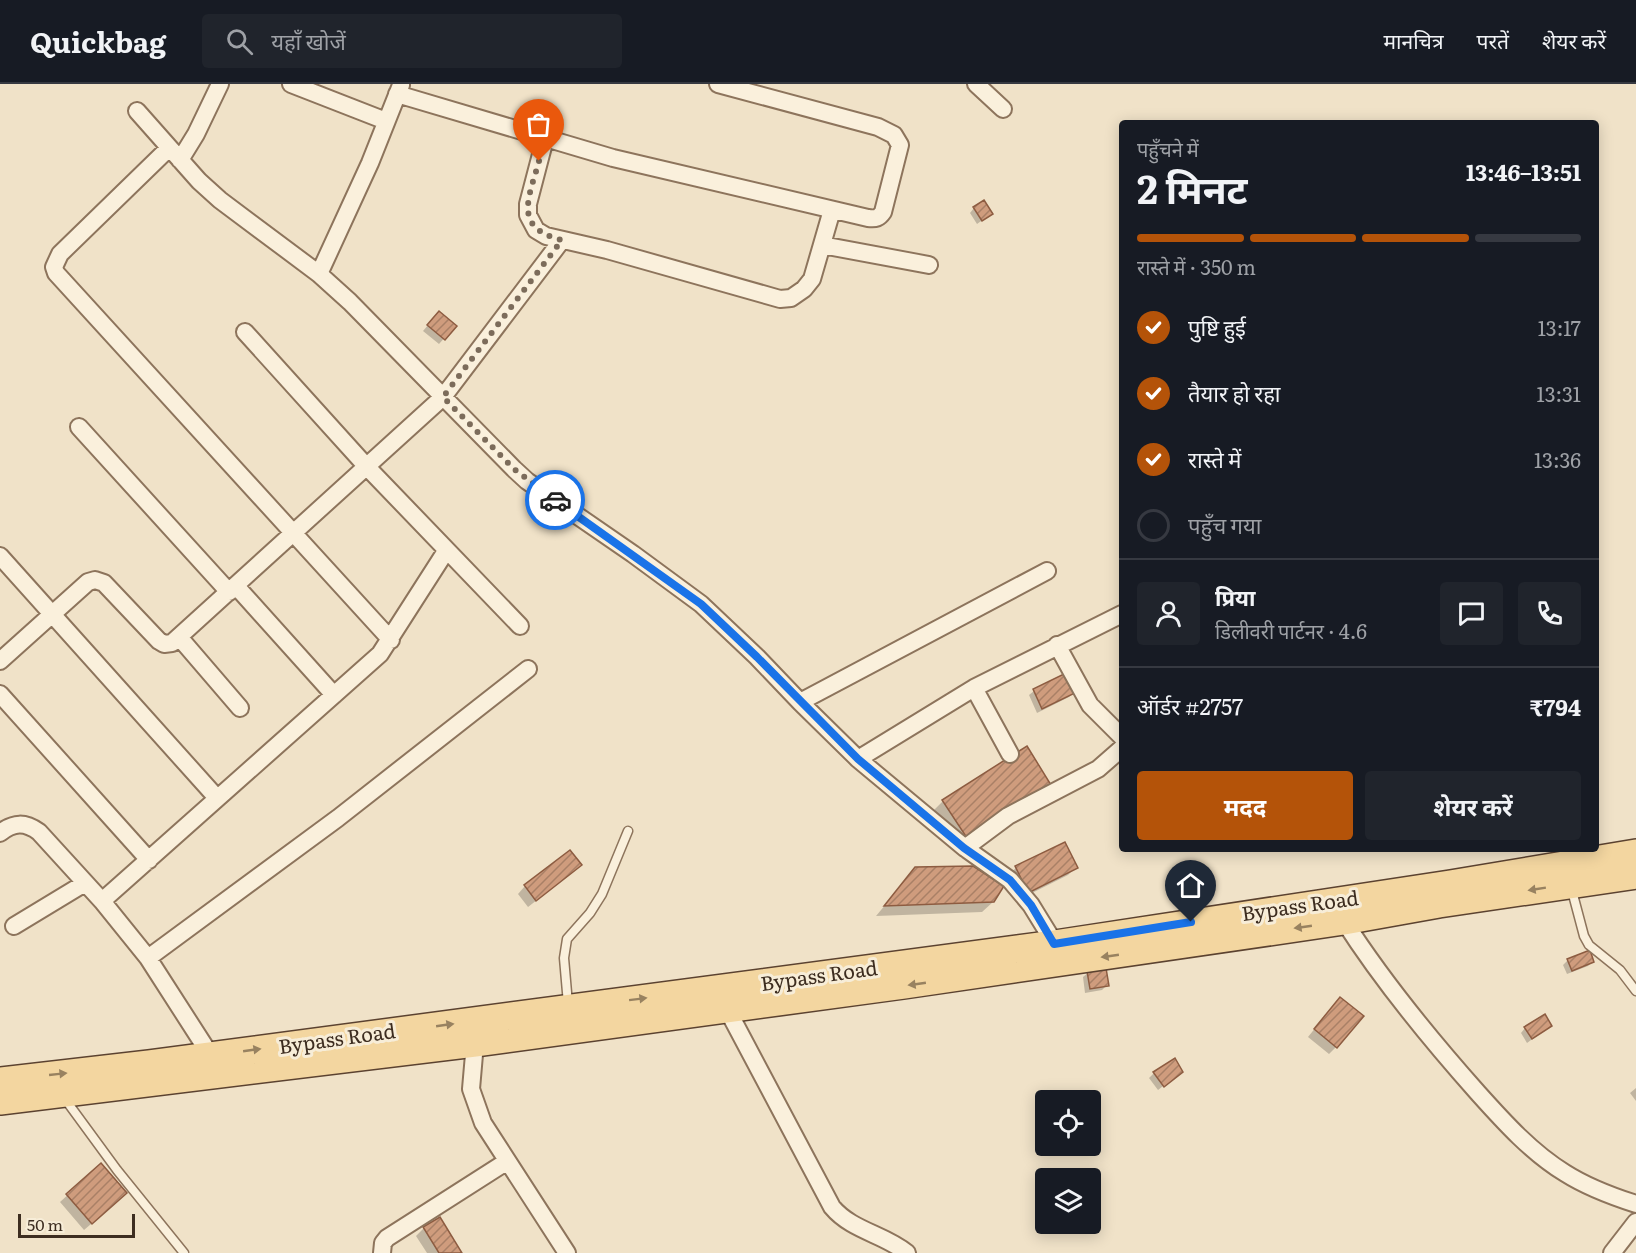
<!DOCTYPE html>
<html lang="hi">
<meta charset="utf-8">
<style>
:root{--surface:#171b24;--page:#20242c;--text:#f1f3f6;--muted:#9ea1a6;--line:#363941;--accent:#b45309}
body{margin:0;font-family:Literata,"Noto Sans Devanagari",serif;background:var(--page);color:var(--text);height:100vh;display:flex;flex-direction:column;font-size:22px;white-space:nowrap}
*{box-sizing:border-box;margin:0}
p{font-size:20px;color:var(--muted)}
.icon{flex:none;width:33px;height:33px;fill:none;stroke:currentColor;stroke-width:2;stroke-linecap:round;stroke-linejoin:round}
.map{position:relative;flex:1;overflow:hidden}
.drawer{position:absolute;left:1119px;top:36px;width:480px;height:732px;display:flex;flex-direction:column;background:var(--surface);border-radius:6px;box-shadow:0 3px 15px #0003}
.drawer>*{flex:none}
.tools{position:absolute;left:1035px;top:1006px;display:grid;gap:12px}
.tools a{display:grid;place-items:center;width:66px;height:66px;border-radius:6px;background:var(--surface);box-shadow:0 3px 15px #0003;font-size:30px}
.scale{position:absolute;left:18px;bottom:15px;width:117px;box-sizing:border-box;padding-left:6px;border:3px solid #3d2d20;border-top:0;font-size:16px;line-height:21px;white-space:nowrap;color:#3d2d20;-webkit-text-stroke:4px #f7edd8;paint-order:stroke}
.pin{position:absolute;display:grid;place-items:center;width:51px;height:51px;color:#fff;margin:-62px -26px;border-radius:50% 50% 50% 0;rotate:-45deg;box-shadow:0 0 6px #0007}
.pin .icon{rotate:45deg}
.courier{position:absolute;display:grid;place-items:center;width:60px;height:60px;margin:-30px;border:4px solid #1a73e8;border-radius:50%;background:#fff;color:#222;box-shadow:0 2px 8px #0007}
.summary em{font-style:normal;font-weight:700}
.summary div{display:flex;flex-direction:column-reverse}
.summary{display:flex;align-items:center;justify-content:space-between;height:102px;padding:0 18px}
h1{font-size:39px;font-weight:700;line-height:45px}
.bar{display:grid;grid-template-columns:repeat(4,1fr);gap:9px 6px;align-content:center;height:72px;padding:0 18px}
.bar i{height:8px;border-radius:4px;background:var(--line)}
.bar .current{background:var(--accent)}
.bar p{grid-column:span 4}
.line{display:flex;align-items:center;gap:15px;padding:0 18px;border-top:2px solid var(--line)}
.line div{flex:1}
.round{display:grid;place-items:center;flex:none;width:63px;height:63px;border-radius:6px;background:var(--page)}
ol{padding:0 18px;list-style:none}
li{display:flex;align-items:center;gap:18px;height:66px}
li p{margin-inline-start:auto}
li .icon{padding:6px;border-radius:50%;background:var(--accent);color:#fff;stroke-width:4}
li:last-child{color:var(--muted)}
li i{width:33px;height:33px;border:3px solid var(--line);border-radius:50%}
.primary-button{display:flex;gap:12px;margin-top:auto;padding:12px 18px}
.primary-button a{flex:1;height:69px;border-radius:6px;background:var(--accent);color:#fff;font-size:24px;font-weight:700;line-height:69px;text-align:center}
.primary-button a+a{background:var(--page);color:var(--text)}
header{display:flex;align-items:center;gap:36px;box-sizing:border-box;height:84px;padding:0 30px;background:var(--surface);border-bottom:2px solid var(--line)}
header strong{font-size:28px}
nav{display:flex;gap:33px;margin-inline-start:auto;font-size:21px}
.search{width:420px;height:54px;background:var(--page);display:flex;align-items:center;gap:15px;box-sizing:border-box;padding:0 21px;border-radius:6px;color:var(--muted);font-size:22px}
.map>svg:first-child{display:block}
</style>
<header>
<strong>Quickbag</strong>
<div class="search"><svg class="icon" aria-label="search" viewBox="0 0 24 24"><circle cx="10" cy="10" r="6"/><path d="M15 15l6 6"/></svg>यहाँ खोजें</div>
<nav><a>मानचित्र</a><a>परतें</a><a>शेयर करें</a></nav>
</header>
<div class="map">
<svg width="1636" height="1169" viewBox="0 0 1636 1169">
<defs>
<pattern id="building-hatch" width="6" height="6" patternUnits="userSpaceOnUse" patternTransform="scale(1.5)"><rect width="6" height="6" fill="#cf9c7d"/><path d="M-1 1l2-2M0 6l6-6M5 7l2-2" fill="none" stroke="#a98066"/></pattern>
</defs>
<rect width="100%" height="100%" fill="#f0e2c8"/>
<!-- shadow -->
<path fill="#0003" d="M 974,124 L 991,130 L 977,140 L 970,129 Z
M 434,234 L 455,242 L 439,260 L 423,247 Z
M 1034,607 L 1073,609 L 1069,613 L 1037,629 L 1029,611 Z
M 1049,700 L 956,763 L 933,727 L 943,717 Z
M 1076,783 L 1068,791 L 1020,815 L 1008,791 L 1016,784 Z
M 916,784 L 993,818 L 982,828 L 876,832 Z
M 573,788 L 528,823 L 518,810 L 525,802 Z
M 1568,876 L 1592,878 L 1588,882 L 1567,890 L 1563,881 Z
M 1088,889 L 1107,901 L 1102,906 L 1085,909 L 1083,893 Z
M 1333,922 L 1336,963 L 1329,970 L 1308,953 Z
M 1550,942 L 1527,959 L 1521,949 L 1525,944 Z
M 1154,989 L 1176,992 L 1158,1006 L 1149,994 Z
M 1636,1004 L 1636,1017 L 1630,1009 Z
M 101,1081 L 118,1117 L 84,1146 L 60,1118 Z
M 424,1144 L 460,1169 L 427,1169 L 416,1152 Z"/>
<!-- building -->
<path fill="url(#building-hatch)" stroke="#8d5c41" stroke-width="1.5" d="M 984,116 L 993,130 L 982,137 L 973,123 Z
M 439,227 L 457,242 L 445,256 L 427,241 Z
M 1066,589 L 1075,609 L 1042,625 L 1033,605 Z
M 1027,662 L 1051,701 L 967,754 L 942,716 Z
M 1065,758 L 1078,784 L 1028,809 L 1015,782 Z
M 570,766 L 582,781 L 536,817 L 524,801 Z
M 973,782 L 1004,802 L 994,818 L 884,822 L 915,783 Z
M 1590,866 L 1594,878 L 1572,887 L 1567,875 Z
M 1106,884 L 1109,902 L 1090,905 L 1087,887 Z
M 1340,913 L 1364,932 L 1337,964 L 1314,945 Z
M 1545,930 L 1552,942 L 1532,955 L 1524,943 Z
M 1175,974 L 1183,988 L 1164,1003 L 1153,988 Z
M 101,1079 L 127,1109 L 92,1140 L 66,1110 Z
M 440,1133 L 462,1169 L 439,1169 L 423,1143 Z"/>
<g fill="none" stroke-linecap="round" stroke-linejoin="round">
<!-- service casing -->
<g stroke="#8d745c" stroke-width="11">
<path id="service" d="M 1571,803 L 1584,852 L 1589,861 L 1620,886 L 1636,907
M 568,920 L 564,874 L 567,855 L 590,829 L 602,810 L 628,747
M 65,1015 L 117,1086 L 184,1169"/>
</g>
<!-- minor casing -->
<g stroke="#8d745c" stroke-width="20">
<path id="minor" d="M 291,0 L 386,37
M 976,0 L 1003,25
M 397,10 L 613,74 L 868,134 C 876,135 879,134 883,128 L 900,61 L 894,51 L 878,43 L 718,0
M 137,27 L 199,97 L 220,116 L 319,190 L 350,218 L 514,385 L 527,397 L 633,470 L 701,520 L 757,573 L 800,618 L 858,675 L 965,764 L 1010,796 L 1031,821 L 1055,860
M 545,55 L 528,120 L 528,131 L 536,146 L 546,152 L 607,166 L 780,215 L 791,214 L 804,205 L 812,195 L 832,126
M 169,64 L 60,170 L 54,183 L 56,189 L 391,556
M 180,76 L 196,50 L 220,0
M 822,161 L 929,181
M 319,190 L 370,79 L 401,1
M 245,248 L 367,383 L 520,542
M 79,343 L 229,508
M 0,472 L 217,714
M 236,502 L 334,611
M 179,553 L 240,624
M 1057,561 L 1090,621 L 1122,653
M 0,577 L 88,498 L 95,496 L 104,499 L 159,557 L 164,560 L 172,559 L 443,313 L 562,156
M 974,604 L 1010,670
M 0,610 L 149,776
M 800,618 L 1047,487
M 858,675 L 974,604 L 1122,530
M 0,749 C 14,738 25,738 39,748 L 102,817 L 148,874 L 211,972
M 965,764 L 1008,732 L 1098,685 L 1122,664
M 102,817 L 380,570 L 446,467
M 1344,837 C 1383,898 1430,955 1478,1009 C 1504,1038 1532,1069 1565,1089 C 1587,1103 1611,1112 1636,1120
M 14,842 L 85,799
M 148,874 L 338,734 L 528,585
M 727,925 L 832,1123 C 852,1147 884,1150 907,1169
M 475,959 L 471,1005 L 483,1039 L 567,1169
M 382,1169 L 383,1159 L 387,1154 L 506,1078
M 1612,1169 L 1636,1138"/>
</g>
<!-- primary casing -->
<g stroke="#5b4230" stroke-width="30">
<path id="primary" d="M 0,997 L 149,980 L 1055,860 L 1450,800 L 1636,769
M 0,1017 L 475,959 L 904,901 L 1344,837 L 1439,820 L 1636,791"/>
</g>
<!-- service -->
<use href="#service" stroke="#faf0dc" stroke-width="8"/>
<!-- minor -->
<use href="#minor" stroke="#faf0dc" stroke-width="16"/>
<!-- primary -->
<use href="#primary" stroke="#f3d6a0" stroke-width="27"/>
</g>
<!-- one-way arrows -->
<defs><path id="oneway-solid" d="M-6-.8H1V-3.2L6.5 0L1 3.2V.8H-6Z" transform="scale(1.5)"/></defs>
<g fill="#988260">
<use href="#oneway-solid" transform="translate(1537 805) rotate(171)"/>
<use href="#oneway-solid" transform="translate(1303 843) rotate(172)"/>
<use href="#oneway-solid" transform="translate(1110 872) rotate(172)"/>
<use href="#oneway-solid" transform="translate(917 900) rotate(172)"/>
<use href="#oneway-solid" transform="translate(638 915) rotate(-7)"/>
<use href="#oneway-solid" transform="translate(445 941) rotate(-8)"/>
<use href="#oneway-solid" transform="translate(252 966) rotate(-8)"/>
<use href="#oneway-solid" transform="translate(58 990) rotate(-6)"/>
</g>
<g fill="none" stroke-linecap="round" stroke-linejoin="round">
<!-- done -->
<path stroke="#7c6c5b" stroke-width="6" stroke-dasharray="0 10.8" d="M 539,77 C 529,114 512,144 562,156 L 443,313 L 514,385 L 555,416"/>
<!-- route -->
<path stroke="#1a73e8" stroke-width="8" d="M 555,416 L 701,520 L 757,573 L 858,675 L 964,764 L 1010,796 L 1031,821 L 1054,860 L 1191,838"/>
</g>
<g text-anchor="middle" stroke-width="6" stroke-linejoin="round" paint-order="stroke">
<!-- street labels -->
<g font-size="20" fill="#3d2d20" stroke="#f7edd8">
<text transform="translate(1300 822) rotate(-8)" y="7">Bypass Road</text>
<text transform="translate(819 892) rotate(-8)" y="7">Bypass Road</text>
<text transform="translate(337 955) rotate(-8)" y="7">Bypass Road</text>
</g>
</g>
</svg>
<div class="tools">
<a><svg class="icon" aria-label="locate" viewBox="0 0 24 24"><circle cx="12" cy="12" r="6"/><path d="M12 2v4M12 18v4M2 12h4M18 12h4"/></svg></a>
<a><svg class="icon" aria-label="layers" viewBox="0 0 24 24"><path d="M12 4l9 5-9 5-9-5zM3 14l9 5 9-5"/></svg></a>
</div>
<div class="scale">50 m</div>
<div class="pin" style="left:539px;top:77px;background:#ea580c"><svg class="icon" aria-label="bag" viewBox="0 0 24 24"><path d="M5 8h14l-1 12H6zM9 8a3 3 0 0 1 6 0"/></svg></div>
<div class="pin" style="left:1191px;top:838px;background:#1f2937"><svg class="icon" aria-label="home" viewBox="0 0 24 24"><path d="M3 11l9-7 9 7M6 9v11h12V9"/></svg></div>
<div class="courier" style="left:555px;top:416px"><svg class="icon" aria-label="car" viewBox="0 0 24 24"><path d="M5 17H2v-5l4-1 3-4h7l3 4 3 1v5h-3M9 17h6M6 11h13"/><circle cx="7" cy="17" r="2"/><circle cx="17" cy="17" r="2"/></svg></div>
<section class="drawer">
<div class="summary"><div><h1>2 मिनट</h1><p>पहुँचने में</p></div><em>13:46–13:51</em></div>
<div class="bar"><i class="current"></i><i class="current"></i><i class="current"></i><i></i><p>रास्ते में · 350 m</p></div>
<ol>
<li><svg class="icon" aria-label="check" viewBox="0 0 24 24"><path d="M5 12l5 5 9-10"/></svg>पुष्टि हुई<p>13:17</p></li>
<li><svg class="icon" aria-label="check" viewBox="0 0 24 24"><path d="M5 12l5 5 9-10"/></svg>तैयार हो रहा<p>13:31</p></li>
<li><svg class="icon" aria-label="check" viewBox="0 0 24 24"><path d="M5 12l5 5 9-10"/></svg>रास्ते में<p>13:36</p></li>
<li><i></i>पहुँच गया</li>
</ol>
<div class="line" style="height:108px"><a class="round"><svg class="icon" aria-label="person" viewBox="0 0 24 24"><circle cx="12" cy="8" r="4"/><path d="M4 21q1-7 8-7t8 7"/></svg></a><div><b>प्रिया</b><p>डिलीवरी पार्टनर · 4.6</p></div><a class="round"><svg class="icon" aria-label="chat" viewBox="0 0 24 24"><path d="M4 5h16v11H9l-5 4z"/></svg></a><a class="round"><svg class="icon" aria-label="phone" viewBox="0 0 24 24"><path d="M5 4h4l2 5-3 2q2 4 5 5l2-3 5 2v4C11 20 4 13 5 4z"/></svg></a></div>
<div class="line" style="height:78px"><div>ऑर्डर #2757</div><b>₹794</b></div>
<div class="primary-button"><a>मदद</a><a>शेयर करें</a></div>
</section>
</div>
